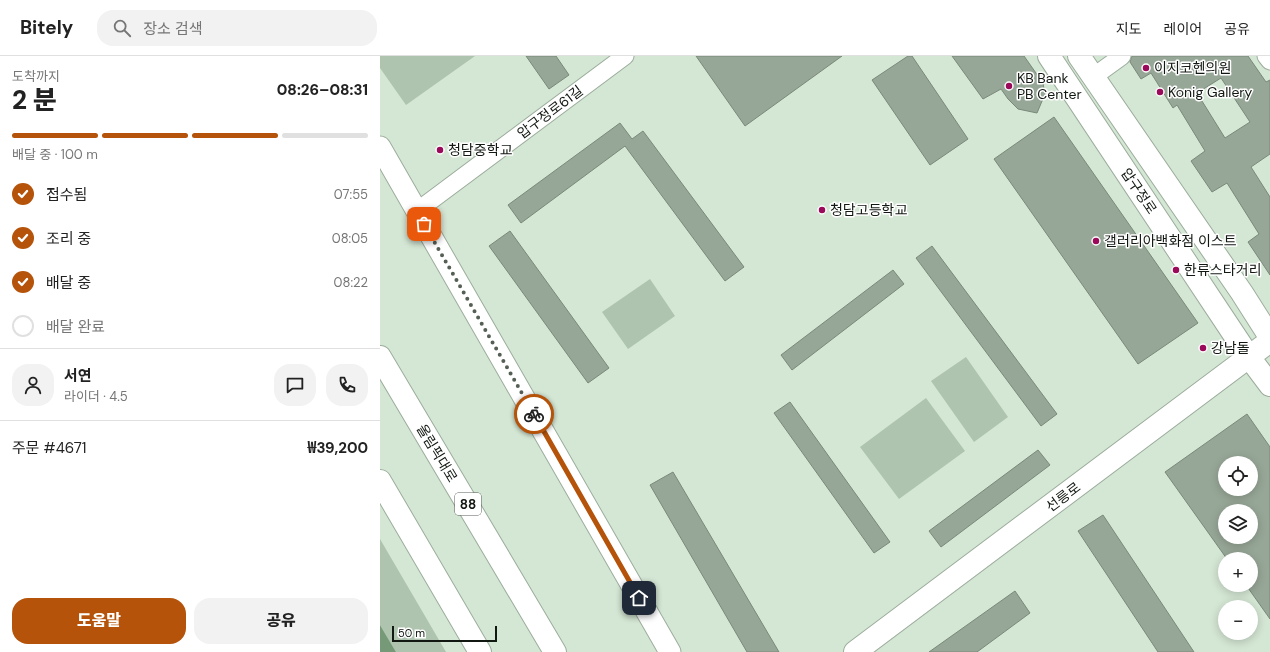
<!DOCTYPE html>
<html lang="ko">
<meta charset="utf-8">
<style>
:root{--surface:#fff;--page:#f2f2f2;--text:#222;--muted:#767676;--line:#e0e0e0;--accent:#b45309}
body{margin:0;font-family:"DM Sans","Noto Sans KR",sans-serif;background:var(--page);color:var(--text);height:100vh;display:flex;flex-direction:column;font-size:15px;white-space:nowrap}
*{box-sizing:border-box;margin:0}
p{font-size:13px;color:var(--muted)}
.icon{flex:none;width:22px;height:22px;fill:none;stroke:currentColor;stroke-width:2;stroke-linecap:round;stroke-linejoin:round}
.map{position:relative;flex:1;overflow:hidden}
.panel{display:flex;flex-direction:column;background:var(--surface);width:380px}
.panel>*{flex:none}
.tools{position:absolute;left:838px;top:400px;display:grid;gap:8px}
.tools a{display:grid;place-items:center;width:40px;height:40px;border-radius:50%;background:var(--surface);box-shadow:0 2px 10px #0003;font-size:20px}
.scale{position:absolute;left:12px;bottom:10px;width:105px;box-sizing:border-box;padding-left:4px;border:2px solid #111711;border-top:0;font-size:11px;line-height:14px;white-space:nowrap;color:#111711;-webkit-text-stroke:3px #fff;paint-order:stroke}
.pin{position:absolute;display:grid;place-items:center;width:34px;height:34px;color:#fff;margin:-17px;border-radius:8px;box-shadow:0 2px 6px #0006}
.courier{position:absolute;display:grid;place-items:center;width:40px;height:40px;margin:-20px;border:3px solid #b45309;border-radius:50%;background:#fff;color:#222;box-shadow:0 1px 5px #0007}
.headline em{font-style:normal;font-weight:800}
.headline div{display:flex;flex-direction:column-reverse}
.headline{display:flex;align-items:center;justify-content:space-between;height:68px;padding:0 12px}
h1{font-size:26px;font-weight:800;line-height:30px}
.bar{display:grid;grid-template-columns:repeat(4,1fr);gap:6px 4px;align-content:center;height:48px;padding:0 12px}
.bar i{height:5px;border-radius:3px;background:var(--line)}
.bar .selected{background:var(--accent)}
.bar p{grid-column:span 4}
.line{display:flex;align-items:center;gap:10px;padding:0 12px;border-top:1px solid var(--line)}
.line div{flex:1}
.round{display:grid;place-items:center;flex:none;width:42px;height:42px;border-radius:16px;background:var(--page)}
ol{padding:0 12px;list-style:none}
li{display:flex;align-items:center;gap:12px;height:44px}
li p{margin-inline-start:auto}
li .icon{padding:4px;border-radius:50%;background:var(--accent);color:#fff;stroke-width:4}
li:last-child{color:var(--muted)}
li i{width:22px;height:22px;border:2px solid var(--line);border-radius:50%}
.action{display:flex;gap:8px;margin-top:auto;padding:8px 12px}
.action a{flex:1;height:46px;border-radius:16px;background:var(--accent);color:#fff;font-size:16px;font-weight:800;line-height:46px;text-align:center}
.action a+a{background:var(--page);color:var(--text)}
header{display:flex;align-items:center;gap:24px;box-sizing:border-box;height:56px;padding:0 20px;background:var(--surface);border-bottom:1px solid var(--line)}
header strong{font-size:19px}
nav{display:flex;gap:22px;margin-inline-start:auto;font-size:14px}
.search{width:280px;height:36px;background:var(--page);display:flex;align-items:center;gap:10px;box-sizing:border-box;padding:0 14px;border-radius:16px;color:var(--muted);font-size:15px}
main{display:flex;flex:1;min-height:0}
.map>svg:first-child{display:block}
</style>
<header>
<strong>Bitely</strong>
<div class="search"><svg class="icon" aria-label="search" viewBox="0 0 24 24"><circle cx="10" cy="10" r="6"/><path d="M15 15l6 6"/></svg>장소 검색</div>
<nav><a>지도</a><a>레이어</a><a>공유</a></nav>
</header>
<main>
<section class="panel">
<div class="headline"><div><h1>2 분</h1><p>도착까지</p></div><em>08:26–08:31</em></div>
<div class="bar"><i class="selected"></i><i class="selected"></i><i class="selected"></i><i></i><p>배달 중 · 100 m</p></div>
<ol>
<li><svg class="icon" aria-label="check" viewBox="0 0 24 24"><path d="M5 12l5 5 9-10"/></svg>접수됨<p>07:55</p></li>
<li><svg class="icon" aria-label="check" viewBox="0 0 24 24"><path d="M5 12l5 5 9-10"/></svg>조리 중<p>08:05</p></li>
<li><svg class="icon" aria-label="check" viewBox="0 0 24 24"><path d="M5 12l5 5 9-10"/></svg>배달 중<p>08:22</p></li>
<li><i></i>배달 완료</li>
</ol>
<div class="line" style="height:72px"><a class="round"><svg class="icon" aria-label="person" viewBox="0 0 24 24"><circle cx="12" cy="8" r="4"/><path d="M4 21q1-7 8-7t8 7"/></svg></a><div><b>서연</b><p>라이더 · 4.5</p></div><a class="round"><svg class="icon" aria-label="chat" viewBox="0 0 24 24"><path d="M4 5h16v11H9l-5 4z"/></svg></a><a class="round"><svg class="icon" aria-label="phone" viewBox="0 0 24 24"><path d="M5 4h4l2 5-3 2q2 4 5 5l2-3 5 2v4C11 20 4 13 5 4z"/></svg></a></div>
<div class="line" style="height:52px"><div>주문 #4671</div><b>₩39,200</b></div>
<div class="action"><a>도움말</a><a>공유</a></div>
</section>
<div class="map">
<svg width="890" height="596" viewBox="0 0 890 596">
<rect width="100%" height="100%" fill="#d4e6d4"/>
<!-- green -->
<path fill="#aec4ae" d="M 0,0 L 95,0 L 26,49 L 0,12 Z
M 270,223 L 295,260 L 248,293 L 222,256 Z
M 586,301 L 628,361 L 594,386 L 551,325 Z
M 546,342 L 585,395 L 519,443 L 480,391 Z
M 0,483 L 66,596 L 16,596 L 0,569 Z"/>
<!-- water -->
<path fill="#769977" d="M 0,569 L 16,596 L 0,596 Z"/>
<!-- building -->
<path fill="#97a797" stroke="#7a897a" fill-rule="evenodd" d="M 146,0 L 176,0 L 189,19 L 169,33 Z
M 316,0 L 462,0 L 365,70 Z
M 528,0 L 532,0 L 588,83 L 550,109 L 492,24 Z
M 572,0 L 644,0 L 663,27 L 665,38 L 657,57 L 638,53 L 628,43 L 621,33 L 603,43 Z
M 752,0 L 868,0 L 886,26 L 890,24 L 890,98 L 871,111 L 890,141 L 890,219 L 868,186 L 879,178 L 847,127 L 832,136 L 811,105 L 825,95 L 797,49 L 793,52 L 771,17 L 761,23 L 750,6 ZM 841,22 L 870,66 L 845,82 L 817,37 Z
M 674,61 L 818,267 L 758,308 L 614,103 Z
M 240,67 L 252,83 L 263,75 L 364,211 L 345,225 L 245,90 L 141,167 L 128,149 Z
M 130,175 L 229,312 L 208,327 L 109,190 Z
M 552,190 L 677,358 L 661,370 L 536,202 Z
M 513,214 L 524,228 L 412,314 L 401,299 Z
M 410,346 L 510,486 L 494,497 L 394,357 Z
M 867,358 L 890,391 L 890,563 L 866,529 L 871,529 L 871,503 L 847,503 L 785,416 ZM 845,407 L 871,407 L 871,433 L 845,433 ZM 845,455 L 871,455 L 871,481 L 845,481 Z
M 658,394 L 670,409 L 561,491 L 549,475 Z
M 293,416 L 399,596 L 367,596 L 270,429 Z
M 723,459 L 814,596 L 778,596 L 698,475 Z
M 635,535 L 650,557 L 597,596 L 549,596 Z"/>
<g fill="none" stroke-linecap="round" stroke-linejoin="round">
<!-- minor casing -->
<g stroke="#9cad9c" stroke-width="19">
<path id="minor" d="M 886,0 L 890,5
M 713,21 L 742,0
M 37,155 L 245,0"/>
</g>
<!-- tertiary casing -->
<g stroke="#9cad9c" stroke-width="23">
<path id="tertiary" d="M 0,91 L 290,596"/>
</g>
<!-- secondary casing -->
<g stroke="#9cad9c" stroke-width="24">
<path id="secondary" d="M 669,0 L 869,301 L 890,329
M 699,0 L 862,237 L 890,281
M 475,596 L 890,285"/>
</g>
<!-- trunk casing -->
<g stroke="#9cad9c" stroke-width="24">
<path id="trunk" d="M 0,301 L 175,596
M 0,425 L 100,596"/>
</g>
<!-- minor -->
<use href="#minor" stroke="#fff" stroke-width="17"/>
<!-- tertiary -->
<use href="#tertiary" stroke="#fff" stroke-width="21"/>
<!-- secondary -->
<use href="#secondary" stroke="#fff" stroke-width="22"/>
<!-- trunk -->
<use href="#trunk" stroke="#fff" stroke-width="22"/>
</g>
<g fill="none" stroke-linecap="round" stroke-linejoin="round">
<!-- done -->
<path stroke="#555f55" stroke-width="4" stroke-dasharray="0 7.2" d="M 44,168 L 154,358"/>
<!-- route -->
<path stroke="#b45309" stroke-width="5" d="M 154,358 L 259,542"/>
</g>
<!-- markers -->
<g fill="#9a095a" stroke="#fff" stroke-width="1.5">
<circle cx="766" cy="12" r="4"/>
<circle cx="629" cy="30" r="4"/>
<circle cx="780" cy="36" r="4"/>
<circle cx="60" cy="94" r="4"/>
<circle cx="442" cy="154" r="4"/>
<circle cx="716" cy="185" r="4"/>
<circle cx="796" cy="214" r="4"/>
<circle cx="823" cy="292" r="4"/>
</g>
<g text-anchor="middle" stroke-width="3" stroke-linejoin="round" paint-order="stroke">
<!-- shield labels -->
<rect fill="#fff" stroke="#585d58" stroke-width="1" x="75" y="437" width="26" height="22" rx="3"/>
<g font-size="13" font-weight="bold" fill="#111711">
<text x="88" y="453">88</text>
</g>
<!-- poi labels -->
<g font-size="14" fill="#111711" stroke="#fff" text-anchor="start">
<text x="774" y="17">이지코헨의원</text>
<text x="637" y="27">KB Bank<tspan x="637" dy="16">PB Center</tspan></text>
<text x="788" y="41">Konig Gallery</text>
<text x="68" y="99">청담중학교</text>
<text x="450" y="159">청담고등학교</text>
<text x="724" y="190">갤러리아백화점 이스트</text>
<text x="804" y="219">한류스타거리</text>
<text x="831" y="297">강남돌</text>
</g>
<!-- street labels -->
<g font-size="14" fill="#111711" stroke="#fff">
<text transform="translate(170 56) rotate(-37)" y="5">압구정로61길</text>
<text transform="translate(759 135) rotate(56)" y="5">압구정로</text>
<text transform="translate(57 397) rotate(59)" y="5">올림픽대로</text>
<text transform="translate(683 441) rotate(-37)" y="5">선릉로</text>
</g>
</g>
</svg>
<div class="tools">
<a><svg class="icon" aria-label="locate" viewBox="0 0 24 24"><circle cx="12" cy="12" r="6"/><path d="M12 2v4M12 18v4M2 12h4M18 12h4"/></svg></a>
<a><svg class="icon" aria-label="layers" viewBox="0 0 24 24"><path d="M12 4l9 5-9 5-9-5zM3 14l9 5 9-5"/></svg></a>
<a>+</a>
<a>−</a>
</div>
<div class="scale">50 m</div>
<div class="pin" style="left:44px;top:168px;background:#ea580c"><svg class="icon" aria-label="bag" viewBox="0 0 24 24"><path d="M5 8h14l-1 12H6zM9 8a3 3 0 0 1 6 0"/></svg></div>
<div class="pin" style="left:259px;top:542px;background:#1f2937"><svg class="icon" aria-label="home" viewBox="0 0 24 24"><path d="M3 11l9-7 9 7M6 9v11h12V9"/></svg></div>
<div class="courier" style="left:154px;top:358px"><svg class="icon" aria-label="bike" viewBox="0 0 24 24"><circle cx="6" cy="16" r="4"/><circle cx="18" cy="16" r="4"/><path d="M6 16l4-8h5l3 8M10 8l3 8H6M13 5h3"/></svg></div>
</div>
</main>
